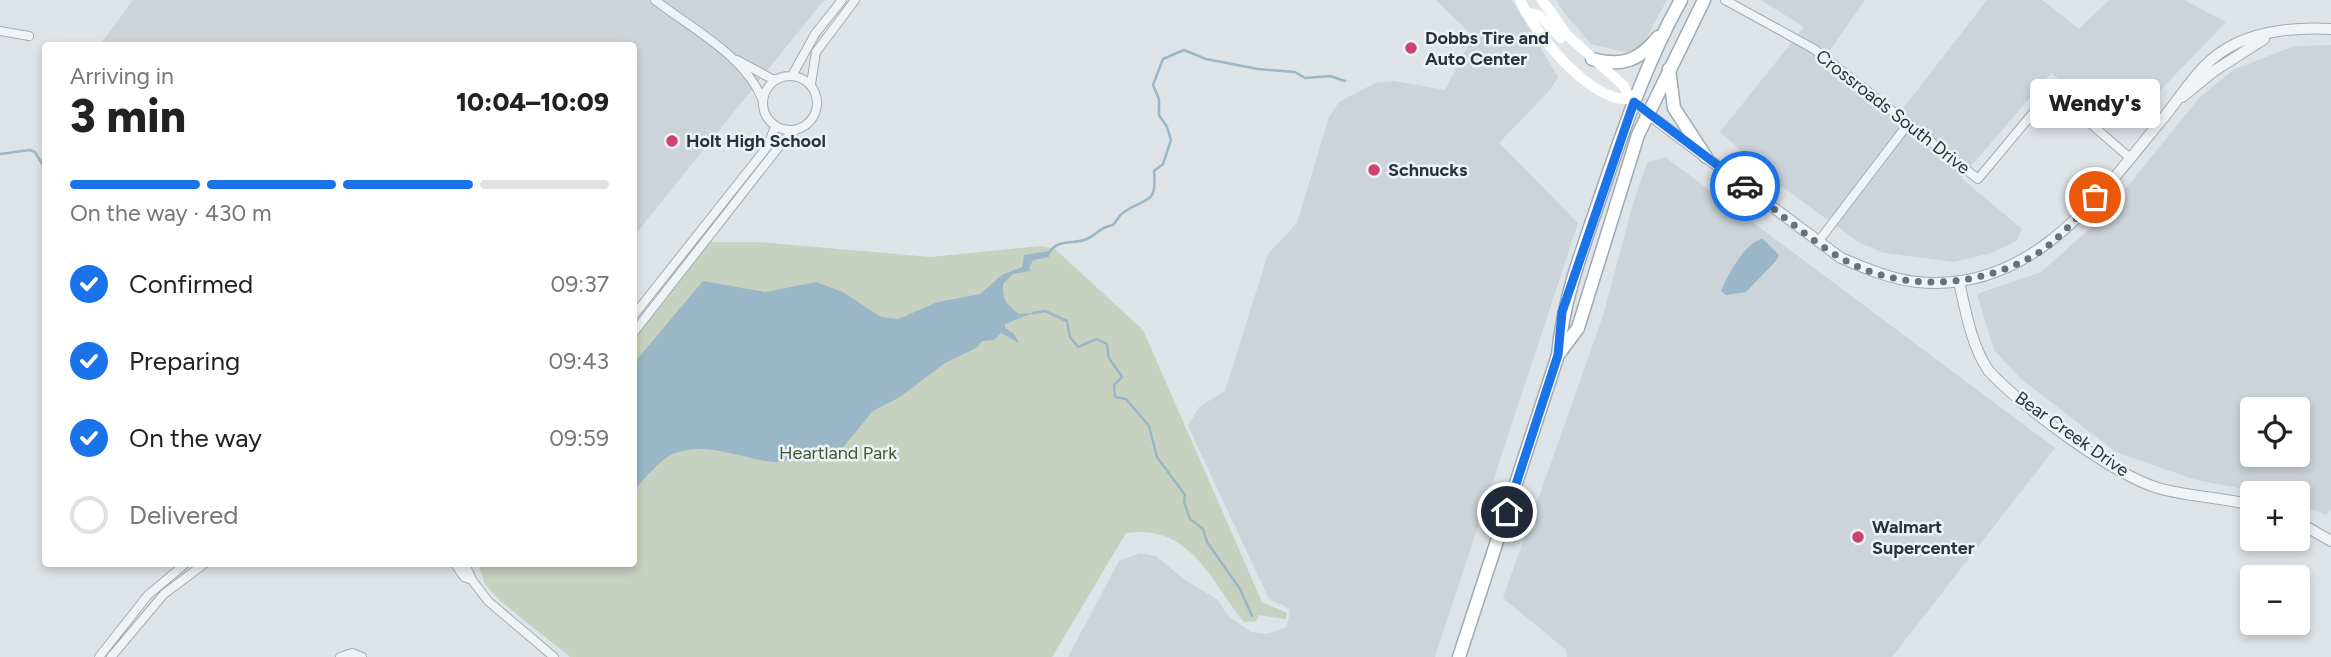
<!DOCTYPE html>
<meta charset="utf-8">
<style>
:root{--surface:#fff;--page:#f2f2f2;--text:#222;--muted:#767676;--line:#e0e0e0;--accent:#1a73e8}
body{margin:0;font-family:Figtree,sans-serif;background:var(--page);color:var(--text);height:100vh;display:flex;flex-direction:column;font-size:26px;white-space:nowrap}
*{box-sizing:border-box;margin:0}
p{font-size:23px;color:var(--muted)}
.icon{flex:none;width:38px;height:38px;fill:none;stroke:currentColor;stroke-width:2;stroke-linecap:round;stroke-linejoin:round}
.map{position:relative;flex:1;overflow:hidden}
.side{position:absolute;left:42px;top:42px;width:595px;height:525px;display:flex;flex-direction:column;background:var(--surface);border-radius:7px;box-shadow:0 4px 10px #0003}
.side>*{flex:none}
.controls{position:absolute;left:2240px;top:397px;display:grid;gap:14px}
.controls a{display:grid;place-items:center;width:70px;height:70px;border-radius:7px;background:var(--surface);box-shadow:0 4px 10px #0003;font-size:35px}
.pin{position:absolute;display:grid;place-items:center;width:60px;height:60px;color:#fff;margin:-30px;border:4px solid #fff;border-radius:50%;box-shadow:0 2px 7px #0007}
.courier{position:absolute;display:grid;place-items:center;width:70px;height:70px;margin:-35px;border:5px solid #1a73e8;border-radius:50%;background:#fff;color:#222;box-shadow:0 2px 9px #0007}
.bubble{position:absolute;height:49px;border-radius:7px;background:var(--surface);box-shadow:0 4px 10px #0003;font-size:23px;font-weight:800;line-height:49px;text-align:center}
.overview em{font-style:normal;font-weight:800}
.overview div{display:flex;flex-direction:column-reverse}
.overview{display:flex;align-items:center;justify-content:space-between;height:119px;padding:0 28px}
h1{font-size:46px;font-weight:800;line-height:52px}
.bar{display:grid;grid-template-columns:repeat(4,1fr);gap:10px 7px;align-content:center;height:84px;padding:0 28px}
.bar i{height:9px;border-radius:5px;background:var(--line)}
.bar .active{background:var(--accent)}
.bar p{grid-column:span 4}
ol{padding:0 28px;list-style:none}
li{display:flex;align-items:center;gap:21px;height:77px}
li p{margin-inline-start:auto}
li .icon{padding:7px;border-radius:50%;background:var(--accent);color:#fff;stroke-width:4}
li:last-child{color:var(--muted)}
li i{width:38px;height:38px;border:4px solid var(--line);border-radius:50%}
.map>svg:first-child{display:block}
</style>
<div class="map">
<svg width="2331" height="657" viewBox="0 0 2331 657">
<rect width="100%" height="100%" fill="#dee3e7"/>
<!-- built -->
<path fill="#ccd3d9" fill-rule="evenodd" d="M 133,0 L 824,0 L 634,236 L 634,46 L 99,46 Z
M 1436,0 L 1512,0 L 1558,77 L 1548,92 L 1499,143 L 1578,223 L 1435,657 L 1068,657 L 1119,561 L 1140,553 L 1156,556 L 1185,580 L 1218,600 L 1229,617 L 1251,632 L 1267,634 L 1287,627 L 1290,609 L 1269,599 L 1188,426 L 1199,407 L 1225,391 L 1268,254 L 1297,223 L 1329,117 L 1339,102 L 1375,83 L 1394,81 L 1445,90 L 1473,36 Z
M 1556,0 L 1667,0 L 1643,44 L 1628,53 L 1591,44 L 1564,13 Z
M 1761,0 L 1865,0 L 1821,63 L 1895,119 L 1987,0 L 2042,0 L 2079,29 L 2109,0 L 2184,0 L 2226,22 L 2123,129 L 2051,73 L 1961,178 L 2022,229 L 2017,241 L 1991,253 L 1954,262 L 1884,253 L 1858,242 L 1780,185 L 1720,132 L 1804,27 Z
M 2331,45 L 2331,509 L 2326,515 L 2298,504 L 2298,494 L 2266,493 L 2196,480 L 2116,452 L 2021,379 L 1994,350 L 1977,294 L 2041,272 L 2102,218 L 2199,98 L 2233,70 L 2294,46 ZM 2252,410 L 2298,410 L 2298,455 L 2252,455 Z
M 1665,157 L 2055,448 L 1892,657 L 1567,657 L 1566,650 L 1503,598 L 1603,316 L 1634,200 L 1647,163 Z"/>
<!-- green -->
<path fill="#c7d1bf" d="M 710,242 L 758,242 L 930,257 L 1042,246 L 1055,249 L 1143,330 L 1262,602 L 1287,613 L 1286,619 L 1259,615 L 1256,621 L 1244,622 C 1210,580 1191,524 1126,533 L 1052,657 L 570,657 L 499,600 L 485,584 L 478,564 L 634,564 L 634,339 Z"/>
<!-- water -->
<path fill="#99b7c7" d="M 1763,239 L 1779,255 L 1776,261 L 1746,292 L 1726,295 L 1721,291 C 1728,275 1745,241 1763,239 Z
M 1050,251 L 1049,257 L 1033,260 L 1029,268 L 1031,271 L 1013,274 L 1003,284 C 1002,301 1007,304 1019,314 L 1033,313 L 1005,324 L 1005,328 L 1014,334 L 1019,343 L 1001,333 L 994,340 L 982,341 L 976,348 L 945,363 L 900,397 L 873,411 L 836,456 C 827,457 822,455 815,454 C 801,452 790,463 774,462 C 742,459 705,440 673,454 C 659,460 645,479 634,490 L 634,363 L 703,281 L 765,292 L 816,282 L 843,292 L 881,317 L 898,319 L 938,302 L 980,294 L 1002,275 L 1022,267 L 1024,255 Z"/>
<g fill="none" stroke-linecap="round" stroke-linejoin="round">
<!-- stream -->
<path stroke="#99b7c7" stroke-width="2.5" d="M 0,154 L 30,150 L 35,152 L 46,170
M 1049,253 C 1058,238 1073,245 1087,239 C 1098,234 1100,227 1113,225 C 1117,221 1119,215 1124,212 C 1148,196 1157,205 1154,171 L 1163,164 L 1171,140 L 1167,127 L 1159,115 L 1159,99 L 1153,85 L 1163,59 L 1184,50 L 1206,59 L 1258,69 L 1295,72 L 1305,78 L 1330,76 L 1345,81
M 1033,313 L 1045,311 L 1067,321 L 1070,337 L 1078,347 L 1097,339 L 1107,344 L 1109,358 L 1122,377 L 1114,385 L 1115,397 L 1126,399 L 1149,426 L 1157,457 L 1185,495 L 1184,502 L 1190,519 L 1203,529 L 1207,542 L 1240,589 L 1252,616"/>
<!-- minor casing -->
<g stroke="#a3abb1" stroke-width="10">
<path id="minor" d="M 655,0 C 692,29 746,56 763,101
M 1725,0 L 1814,49 L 1978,179 L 2052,90 L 2130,158
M 0,31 L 29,36
M 737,60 L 772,79 L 778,79
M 793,74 L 815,34 L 842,0
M763 103a27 27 0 1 1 54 0a27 27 0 1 1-54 0Z
M 811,84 L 816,52 L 855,0
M 1818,242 L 1908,124
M 634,315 L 767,147 L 775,127
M 634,332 L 785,139 L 797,129
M 455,564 L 464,577 L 472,580
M 465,564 L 472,580 L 488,601 L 554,657
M 99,657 L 148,595 L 185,564
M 111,657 L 164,594 L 204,564
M 340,657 L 352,653 L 362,657"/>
</g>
<!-- tertiary casing -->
<g stroke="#a3abb1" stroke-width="12">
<path id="tertiary" d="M 2182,97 L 2214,71 L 2264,39
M 1644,111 L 1841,258 C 1865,268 1890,279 1917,282 C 2032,294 2099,196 2164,117 C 2188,88 2201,60 2237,43 C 2264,30 2302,27 2331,29
M 1959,282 C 1966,312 1971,344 1988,370 C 2021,406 2112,474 2158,488 C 2189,497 2221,497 2252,505
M 2298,522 L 2331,541"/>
</g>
<!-- primary casing -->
<g stroke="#9da9b3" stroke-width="15">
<path id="primary" d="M 1592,59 C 1622,67 1639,61 1658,37
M 1669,69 L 1674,108 L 1706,157
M 1558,355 L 1578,328 L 1638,135 L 1704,0
M 1459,657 L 1558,355 C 1563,301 1581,253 1599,201 C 1622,134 1646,62 1681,0"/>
</g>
<!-- minor -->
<use href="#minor" stroke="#f0f3f6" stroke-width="8"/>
<!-- tertiary -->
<use href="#tertiary" stroke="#f0f3f6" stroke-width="10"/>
<!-- secondary -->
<path stroke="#fff" stroke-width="10" d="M 1520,0 C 1535,34 1590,102 1630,99
M 1542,0 L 1568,36 L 1624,86 L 1630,99 L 1641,108
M 1526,12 L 1539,15 L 1561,38"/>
<!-- primary -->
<use href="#primary" stroke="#fff" stroke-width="12"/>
</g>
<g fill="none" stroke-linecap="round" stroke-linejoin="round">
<!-- done -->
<path stroke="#677179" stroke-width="7" stroke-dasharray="0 12.6" d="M 1745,186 C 1776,210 1806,237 1839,257 C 1900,293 1978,289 2038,253 C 2060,239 2078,216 2095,197"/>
<!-- route -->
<path stroke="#1a73e8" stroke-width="9" d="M 1507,512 L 1558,355 L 1562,312 L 1634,102 L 1745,186"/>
</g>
<!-- markers -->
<g fill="#cc436f" stroke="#edf2f5" stroke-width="2.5">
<circle cx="1411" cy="48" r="7"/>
<circle cx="672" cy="141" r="7"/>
<circle cx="1374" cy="170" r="7"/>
<circle cx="1858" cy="537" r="7"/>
</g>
<g text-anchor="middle" stroke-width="5" stroke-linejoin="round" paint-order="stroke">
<!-- poi labels -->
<g font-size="18" font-weight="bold" fill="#27333e" stroke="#edf2f5" text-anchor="start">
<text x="1425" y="44">Dobbs Tire and<tspan x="1425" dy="21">Auto Center</tspan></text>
<text x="686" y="147">Holt High School</text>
<text x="1388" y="176">Schnucks</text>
<text x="1872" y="533">Walmart<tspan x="1872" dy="21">Supercenter</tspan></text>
</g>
<!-- street labels -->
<g font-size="18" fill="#27333e" stroke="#edf2f5">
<text transform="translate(1893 112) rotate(38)" y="6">Crossroads South Drive</text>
<text transform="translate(2072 434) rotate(35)" y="6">Bear Creek Drive</text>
</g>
<!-- park labels -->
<g font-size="18" fill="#425935" stroke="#edf2f5">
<text x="838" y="459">Heartland Park</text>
</g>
</g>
</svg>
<div class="controls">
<a><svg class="icon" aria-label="locate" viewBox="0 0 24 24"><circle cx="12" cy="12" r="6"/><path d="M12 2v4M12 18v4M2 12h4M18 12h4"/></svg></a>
<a>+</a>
<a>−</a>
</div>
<div class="pin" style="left:2095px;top:197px;background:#ea580c"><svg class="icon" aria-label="bag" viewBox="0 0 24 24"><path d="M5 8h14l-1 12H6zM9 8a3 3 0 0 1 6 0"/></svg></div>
<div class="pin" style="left:1507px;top:512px;background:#1f2937"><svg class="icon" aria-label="home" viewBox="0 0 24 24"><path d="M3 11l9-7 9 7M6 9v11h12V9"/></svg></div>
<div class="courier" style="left:1745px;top:186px"><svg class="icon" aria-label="car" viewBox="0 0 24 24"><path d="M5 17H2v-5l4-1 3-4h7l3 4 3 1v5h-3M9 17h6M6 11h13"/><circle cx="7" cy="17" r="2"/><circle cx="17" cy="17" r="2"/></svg></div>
<div class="bubble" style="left:2030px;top:79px;width:130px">Wendy's</div>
<section class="side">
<div class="overview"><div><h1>3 min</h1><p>Arriving in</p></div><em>10:04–10:09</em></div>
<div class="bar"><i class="active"></i><i class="active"></i><i class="active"></i><i></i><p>On the way · 430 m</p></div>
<ol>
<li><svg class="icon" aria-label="check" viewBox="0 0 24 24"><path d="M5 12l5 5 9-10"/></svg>Confirmed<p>09:37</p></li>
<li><svg class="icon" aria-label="check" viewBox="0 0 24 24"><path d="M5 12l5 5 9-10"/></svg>Preparing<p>09:43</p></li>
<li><svg class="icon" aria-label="check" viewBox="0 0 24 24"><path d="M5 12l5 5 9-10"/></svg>On the way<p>09:59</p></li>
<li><i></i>Delivered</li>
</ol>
</section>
</div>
